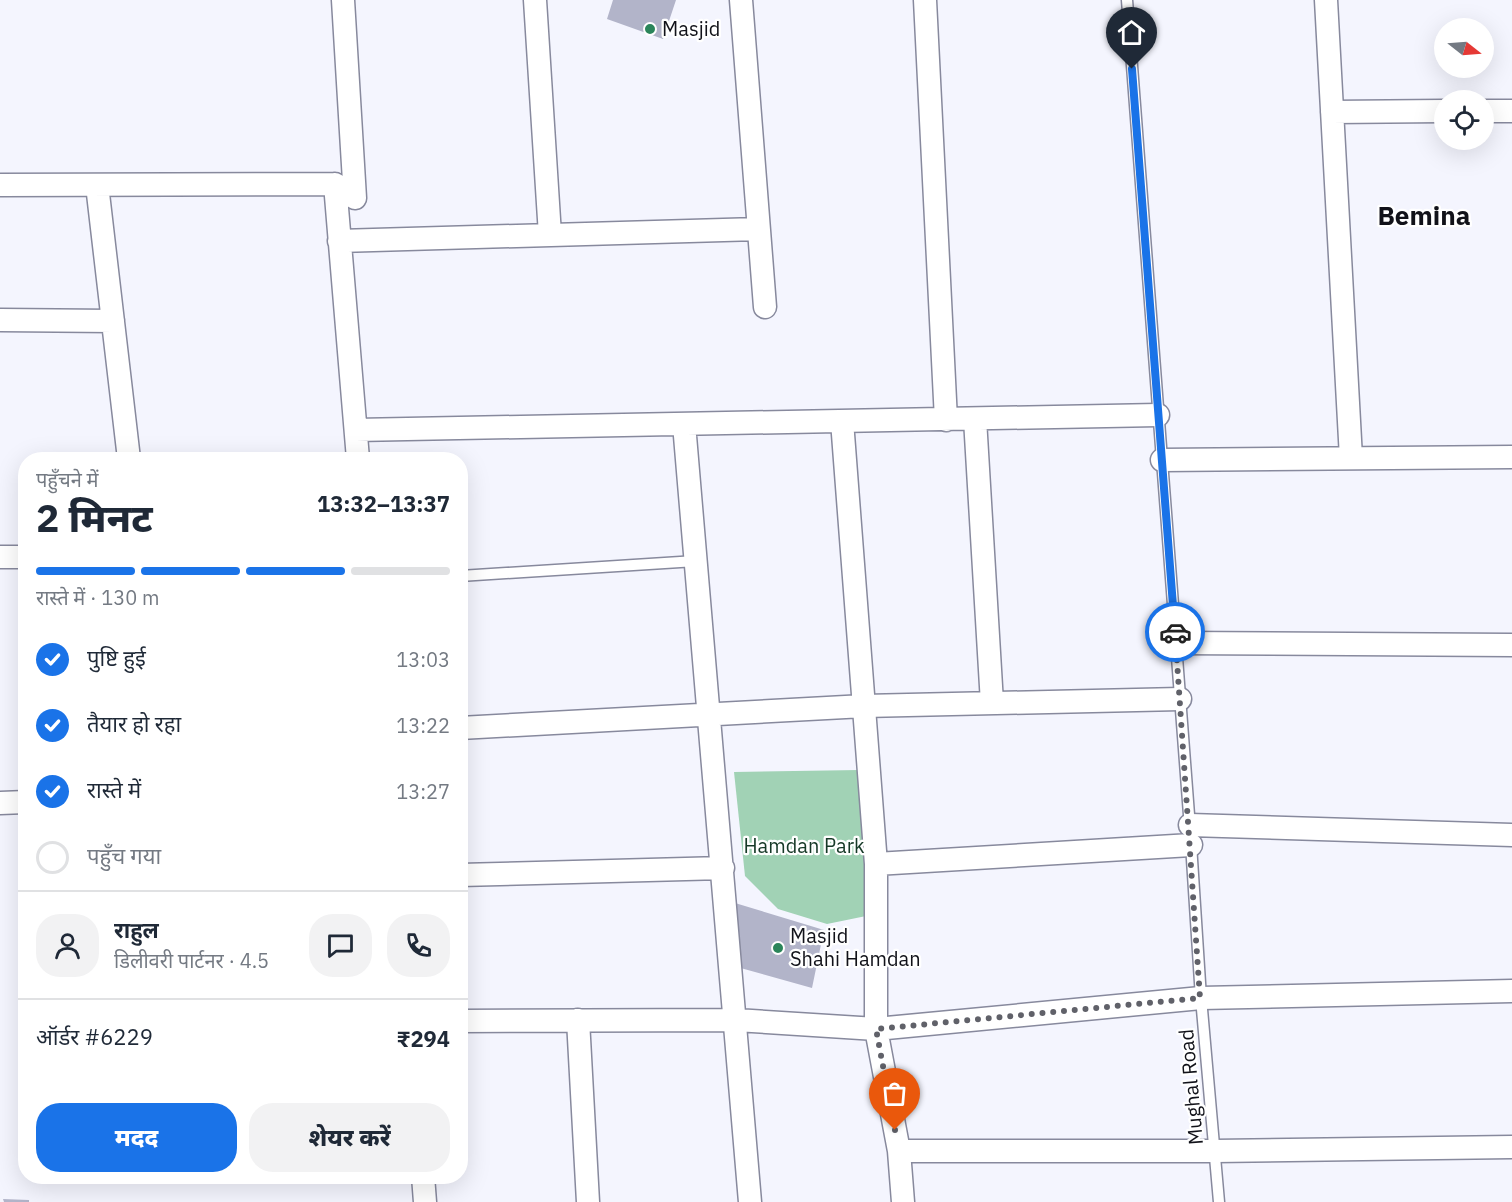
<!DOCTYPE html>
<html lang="hi">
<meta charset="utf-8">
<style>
:root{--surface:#fff;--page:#f2f2f3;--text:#1f2937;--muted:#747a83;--line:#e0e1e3;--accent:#1a73e8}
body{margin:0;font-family:"IBM Plex Sans","Noto Sans Devanagari",sans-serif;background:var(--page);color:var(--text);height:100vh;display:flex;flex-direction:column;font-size:22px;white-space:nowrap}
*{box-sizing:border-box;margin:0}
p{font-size:20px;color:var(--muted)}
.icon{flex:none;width:33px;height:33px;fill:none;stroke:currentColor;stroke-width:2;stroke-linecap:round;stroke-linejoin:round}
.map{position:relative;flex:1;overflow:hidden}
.panel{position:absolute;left:18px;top:452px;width:450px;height:732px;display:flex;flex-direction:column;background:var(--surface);border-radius:24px;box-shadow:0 6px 24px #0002}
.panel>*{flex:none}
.needle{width:39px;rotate:107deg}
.fabs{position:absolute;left:1434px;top:18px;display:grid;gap:12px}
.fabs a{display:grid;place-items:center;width:60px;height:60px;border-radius:50%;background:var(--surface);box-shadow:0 6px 24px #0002;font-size:30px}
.pin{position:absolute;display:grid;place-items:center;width:51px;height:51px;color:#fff;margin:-62px -26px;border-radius:50% 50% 50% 0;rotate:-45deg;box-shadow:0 0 6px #0007}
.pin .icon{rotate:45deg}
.courier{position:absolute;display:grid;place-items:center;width:60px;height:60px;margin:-30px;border:4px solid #1a73e8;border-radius:50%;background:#fff;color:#222;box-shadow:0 2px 8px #0007}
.overview em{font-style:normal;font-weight:800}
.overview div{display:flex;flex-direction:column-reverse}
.overview{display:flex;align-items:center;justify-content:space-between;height:102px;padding:0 18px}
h1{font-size:39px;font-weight:800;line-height:45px}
.bar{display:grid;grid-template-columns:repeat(4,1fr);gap:9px 6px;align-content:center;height:72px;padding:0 18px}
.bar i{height:8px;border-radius:4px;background:var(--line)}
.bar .active{background:var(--accent)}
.bar p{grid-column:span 4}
.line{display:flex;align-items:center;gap:15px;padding:0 18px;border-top:2px solid var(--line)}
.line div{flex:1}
.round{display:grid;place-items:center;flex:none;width:63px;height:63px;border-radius:24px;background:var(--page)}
ol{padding:0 18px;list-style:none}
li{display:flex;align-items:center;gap:18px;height:66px}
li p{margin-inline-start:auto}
li .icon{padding:6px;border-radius:50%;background:var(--accent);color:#fff;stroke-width:4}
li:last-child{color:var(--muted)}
li i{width:33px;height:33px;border:3px solid var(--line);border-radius:50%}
.action{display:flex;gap:12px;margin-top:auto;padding:12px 18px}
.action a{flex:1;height:69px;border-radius:24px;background:var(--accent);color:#fff;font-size:24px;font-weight:800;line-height:69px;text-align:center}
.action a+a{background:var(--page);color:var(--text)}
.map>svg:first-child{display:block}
</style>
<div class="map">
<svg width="1512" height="1202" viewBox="0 0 1512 1202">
<rect width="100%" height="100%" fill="#f4f5fe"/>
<!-- green -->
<path fill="#a1d2b5" d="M 859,770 L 871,915 L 827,924 L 778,909 L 745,876 L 734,772 Z"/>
<!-- building -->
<path fill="#b2b4c9" d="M 613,0 L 676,0 L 663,39 L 607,19 Z
M 735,903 L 824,930 L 812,988 L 737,967 Z
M 3,1199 L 29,1200 L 29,1202 L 4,1202 Z"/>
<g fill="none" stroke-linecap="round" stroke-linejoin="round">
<!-- lane casing -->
<g stroke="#87899d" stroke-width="13">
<path id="lane" d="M 1127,0 L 1190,828
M 460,576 L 696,561
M 1191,844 L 1201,998 L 1219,1202"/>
</g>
<!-- street casing -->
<g stroke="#87899d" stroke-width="25">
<path id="street" d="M 343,0 L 355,198
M 535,0 L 550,235
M 741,0 L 765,307
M 925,0 L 946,420
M 1326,0 L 1351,458
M 1484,111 L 1512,111
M 1332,112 L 1444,111
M 335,184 L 358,459
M 0,185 L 335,184 L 355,198
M 97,185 L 129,459
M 339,241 L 758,229
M 0,320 L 113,321
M 975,419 L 992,703
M 842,421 L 876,864 L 876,1029 L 899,1151 L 903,1202
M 684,424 L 750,1202
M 356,430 L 1158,415
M 1162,460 L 1512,457
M 0,557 L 26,557
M 1176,643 L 1512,645
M 460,728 L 864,706 L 1180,699
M 0,803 L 26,802
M 1190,825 L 1512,835
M 876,864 L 1191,845
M 460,875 L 723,868
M 578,1020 L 588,1202
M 460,1021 L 736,1020 L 876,1029 L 1201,998 L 1512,991
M 899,1151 L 1215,1151 L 1512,1147
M 423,1176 L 425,1202"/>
</g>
<!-- lane -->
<use href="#lane" stroke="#fff" stroke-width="10"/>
<!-- street -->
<use href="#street" stroke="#fff" stroke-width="22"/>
</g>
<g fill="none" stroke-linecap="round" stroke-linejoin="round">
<!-- done -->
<path stroke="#606169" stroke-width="6" stroke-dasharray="0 10.8" d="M 895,1130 L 876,1029 L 1200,998 L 1175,632"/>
<!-- route -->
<path stroke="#1a73e8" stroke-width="8" d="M 1132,69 L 1175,632"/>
</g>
<!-- markers -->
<g fill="#2b855a" stroke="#fff" stroke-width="2">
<circle cx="650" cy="29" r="6"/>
<circle cx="778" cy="948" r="6"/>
</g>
<g text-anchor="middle" stroke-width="4.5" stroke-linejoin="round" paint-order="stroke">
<!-- poi labels -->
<g font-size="20" fill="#111219" stroke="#fff" text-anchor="start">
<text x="662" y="36">Masjid</text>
<text x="790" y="943">Masjid<tspan x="790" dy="23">Shahi Hamdan</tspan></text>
</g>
<!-- park labels -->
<g font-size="20" fill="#163927" stroke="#fff">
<text x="804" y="853">Hamdan Park</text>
</g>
<!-- street labels -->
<g font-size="20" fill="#111219" stroke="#fff">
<text transform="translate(1191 1087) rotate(-95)" y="7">Mughal Road</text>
</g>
<!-- district labels -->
<g font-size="26" font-weight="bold" fill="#111219" stroke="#fff">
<text x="1424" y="225">Bemina</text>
</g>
</g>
</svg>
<div class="fabs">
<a><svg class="needle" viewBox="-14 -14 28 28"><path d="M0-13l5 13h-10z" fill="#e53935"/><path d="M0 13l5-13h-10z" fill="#747a83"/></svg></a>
<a><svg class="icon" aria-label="locate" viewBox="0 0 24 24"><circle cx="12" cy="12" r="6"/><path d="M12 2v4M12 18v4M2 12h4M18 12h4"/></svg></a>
</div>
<div class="pin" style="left:895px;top:1130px;background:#ea580c"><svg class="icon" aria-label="bag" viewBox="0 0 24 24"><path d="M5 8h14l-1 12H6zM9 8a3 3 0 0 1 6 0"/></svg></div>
<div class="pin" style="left:1132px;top:69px;background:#1f2937"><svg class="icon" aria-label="home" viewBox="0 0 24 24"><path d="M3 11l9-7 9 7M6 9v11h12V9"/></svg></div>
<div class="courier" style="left:1175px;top:632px"><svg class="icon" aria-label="car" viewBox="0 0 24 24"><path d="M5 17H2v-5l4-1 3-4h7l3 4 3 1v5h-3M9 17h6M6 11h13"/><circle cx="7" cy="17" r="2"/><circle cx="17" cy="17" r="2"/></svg></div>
<section class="panel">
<div class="overview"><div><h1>2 मिनट</h1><p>पहुँचने में</p></div><em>13:32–13:37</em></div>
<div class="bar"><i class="active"></i><i class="active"></i><i class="active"></i><i></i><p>रास्ते में · 130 m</p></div>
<ol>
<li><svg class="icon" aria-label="check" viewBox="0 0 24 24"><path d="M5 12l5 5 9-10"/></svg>पुष्टि हुई<p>13:03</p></li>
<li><svg class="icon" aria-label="check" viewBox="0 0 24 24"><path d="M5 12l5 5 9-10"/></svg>तैयार हो रहा<p>13:22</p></li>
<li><svg class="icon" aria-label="check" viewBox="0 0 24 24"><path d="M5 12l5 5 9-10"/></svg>रास्ते में<p>13:27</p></li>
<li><i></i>पहुँच गया</li>
</ol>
<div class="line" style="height:108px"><a class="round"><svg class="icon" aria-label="person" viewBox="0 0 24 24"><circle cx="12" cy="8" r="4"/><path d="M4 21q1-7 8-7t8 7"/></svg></a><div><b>राहुल</b><p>डिलीवरी पार्टनर · 4.5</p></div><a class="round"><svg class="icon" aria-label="chat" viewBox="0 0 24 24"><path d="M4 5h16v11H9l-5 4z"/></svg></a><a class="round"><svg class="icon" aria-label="phone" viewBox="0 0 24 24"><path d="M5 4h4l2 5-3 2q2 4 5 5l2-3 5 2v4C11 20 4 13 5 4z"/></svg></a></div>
<div class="line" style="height:78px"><div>ऑर्डर #6229</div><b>₹294</b></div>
<div class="action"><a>मदद</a><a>शेयर करें</a></div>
</section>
</div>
